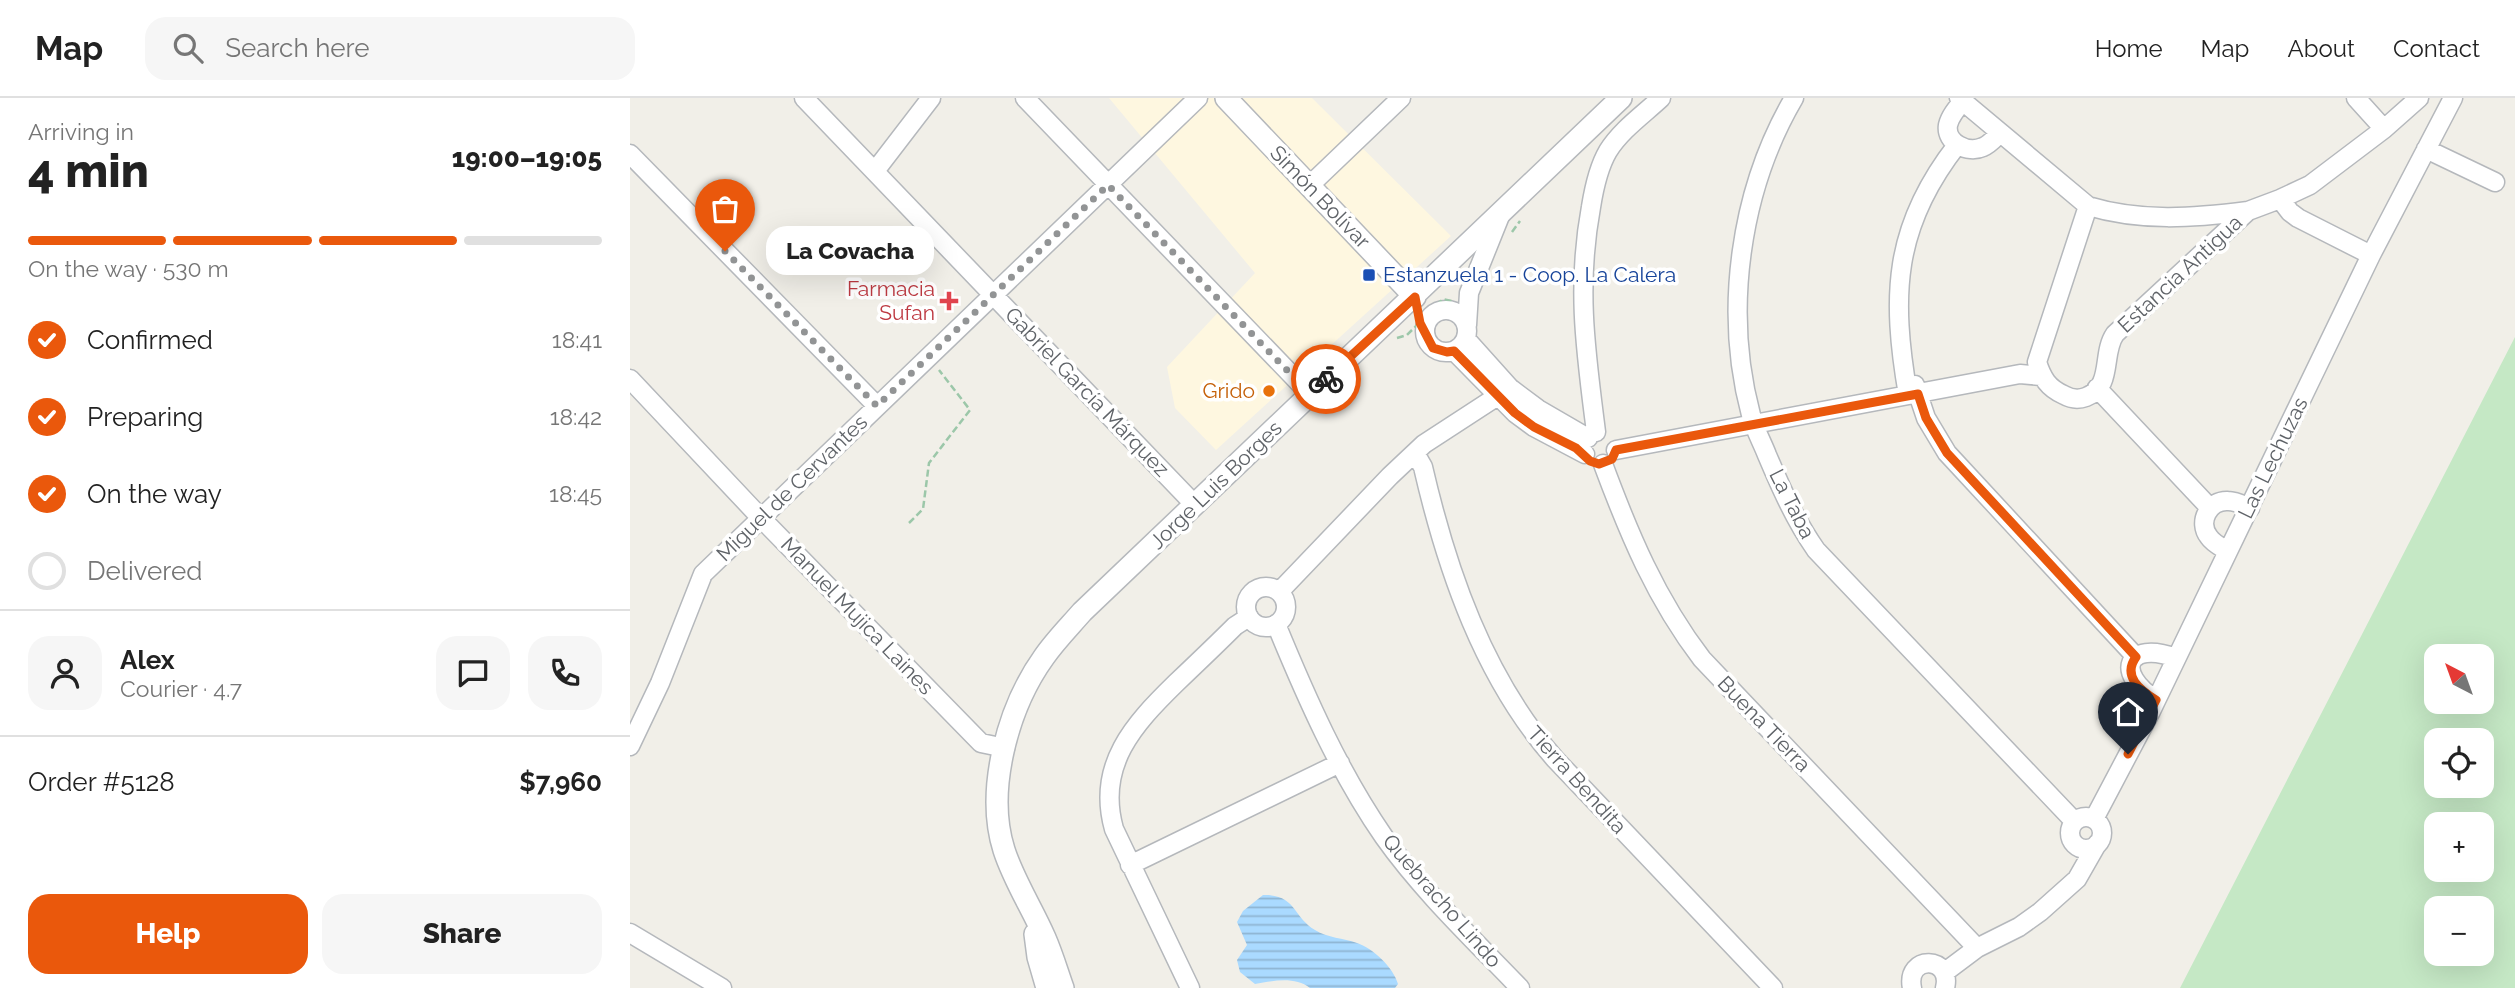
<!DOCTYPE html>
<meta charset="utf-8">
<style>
:root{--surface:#fff;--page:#f6f6f6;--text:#222;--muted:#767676;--line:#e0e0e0;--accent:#ea580c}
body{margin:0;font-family:Raleway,sans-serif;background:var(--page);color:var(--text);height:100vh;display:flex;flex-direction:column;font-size:26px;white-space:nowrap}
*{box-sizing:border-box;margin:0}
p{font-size:23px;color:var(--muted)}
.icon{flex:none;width:38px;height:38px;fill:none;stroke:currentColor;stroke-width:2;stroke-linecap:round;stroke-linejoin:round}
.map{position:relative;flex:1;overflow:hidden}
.sheet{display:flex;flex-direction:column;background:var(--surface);width:630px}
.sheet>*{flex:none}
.needle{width:46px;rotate:319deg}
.tools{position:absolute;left:1794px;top:546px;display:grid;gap:14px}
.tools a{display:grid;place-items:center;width:70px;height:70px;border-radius:14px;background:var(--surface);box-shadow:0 7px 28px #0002;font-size:35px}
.pin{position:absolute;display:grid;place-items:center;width:60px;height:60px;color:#fff;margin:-72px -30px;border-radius:50% 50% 50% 0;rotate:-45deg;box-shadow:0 0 7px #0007}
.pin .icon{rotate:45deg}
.courier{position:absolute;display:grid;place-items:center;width:70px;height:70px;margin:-35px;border:5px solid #ea580c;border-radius:50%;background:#fff;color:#222;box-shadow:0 2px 9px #0007}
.bubble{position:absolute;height:49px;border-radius:21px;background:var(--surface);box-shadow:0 7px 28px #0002;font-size:23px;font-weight:800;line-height:49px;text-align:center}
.summary em{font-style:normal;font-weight:800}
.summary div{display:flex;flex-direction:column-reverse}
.summary{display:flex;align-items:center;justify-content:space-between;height:119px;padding:0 28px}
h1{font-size:46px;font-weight:800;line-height:52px}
.bar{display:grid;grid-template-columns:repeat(4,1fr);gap:10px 7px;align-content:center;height:84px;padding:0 28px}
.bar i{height:9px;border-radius:5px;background:var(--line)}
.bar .active{background:var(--accent)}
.bar p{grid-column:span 4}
.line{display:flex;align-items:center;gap:18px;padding:0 28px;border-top:2px solid var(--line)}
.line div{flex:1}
.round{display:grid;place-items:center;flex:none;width:74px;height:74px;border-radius:21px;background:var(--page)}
ol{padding:0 28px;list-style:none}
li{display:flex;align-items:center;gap:21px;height:77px}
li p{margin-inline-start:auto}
li .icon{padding:7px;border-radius:50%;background:var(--accent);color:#fff;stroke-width:4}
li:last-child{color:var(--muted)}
li i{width:38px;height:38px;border:4px solid var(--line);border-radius:50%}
.action{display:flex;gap:14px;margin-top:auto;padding:14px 28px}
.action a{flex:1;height:80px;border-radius:21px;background:var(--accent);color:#fff;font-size:28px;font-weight:800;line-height:80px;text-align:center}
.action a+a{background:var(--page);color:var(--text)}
header{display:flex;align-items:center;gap:42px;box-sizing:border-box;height:98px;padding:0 35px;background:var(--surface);border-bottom:2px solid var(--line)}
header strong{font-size:33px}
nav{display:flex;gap:38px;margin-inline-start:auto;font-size:24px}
.search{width:490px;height:63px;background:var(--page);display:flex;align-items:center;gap:18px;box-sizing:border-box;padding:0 24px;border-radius:21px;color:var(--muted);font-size:26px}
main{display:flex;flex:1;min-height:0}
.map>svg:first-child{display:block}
</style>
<header>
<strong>Map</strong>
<div class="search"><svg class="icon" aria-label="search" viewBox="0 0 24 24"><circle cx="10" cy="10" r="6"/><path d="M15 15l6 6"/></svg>Search here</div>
<nav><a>Home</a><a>Map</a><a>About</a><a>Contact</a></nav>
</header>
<main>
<section class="sheet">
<div class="summary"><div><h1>4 min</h1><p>Arriving in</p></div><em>19:00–19:05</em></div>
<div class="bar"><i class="active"></i><i class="active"></i><i class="active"></i><i></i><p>On the way · 530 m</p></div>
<ol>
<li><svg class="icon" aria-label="check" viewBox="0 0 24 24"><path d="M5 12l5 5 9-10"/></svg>Confirmed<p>18:41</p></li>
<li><svg class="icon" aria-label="check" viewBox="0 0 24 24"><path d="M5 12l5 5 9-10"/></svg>Preparing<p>18:42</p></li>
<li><svg class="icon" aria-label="check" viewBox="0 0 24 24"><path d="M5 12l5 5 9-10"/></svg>On the way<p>18:45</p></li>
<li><i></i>Delivered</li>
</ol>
<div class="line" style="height:126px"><a class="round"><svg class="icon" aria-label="person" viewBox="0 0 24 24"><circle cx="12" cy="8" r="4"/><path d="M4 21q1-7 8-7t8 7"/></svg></a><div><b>Alex</b><p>Courier · 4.7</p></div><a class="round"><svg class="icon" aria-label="chat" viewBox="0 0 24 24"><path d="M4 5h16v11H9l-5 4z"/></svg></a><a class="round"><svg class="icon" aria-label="phone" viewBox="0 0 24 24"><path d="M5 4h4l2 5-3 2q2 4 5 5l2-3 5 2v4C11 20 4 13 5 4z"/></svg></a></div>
<div class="line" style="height:91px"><div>Order #5128</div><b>$7,960</b></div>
<div class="action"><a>Help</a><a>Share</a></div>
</section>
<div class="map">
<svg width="1885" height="890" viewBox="0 0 1885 890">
<defs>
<pattern id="water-rules" width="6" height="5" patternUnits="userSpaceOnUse" patternTransform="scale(1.75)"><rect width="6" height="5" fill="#aadaff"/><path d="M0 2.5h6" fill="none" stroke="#8eb4d2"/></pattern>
</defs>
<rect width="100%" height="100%" fill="#f1efe8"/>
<!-- commercial -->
<path fill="#fef7e0" d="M 479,0 L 682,0 L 821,138 L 586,352 L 545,310 L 537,269 L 625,175 Z"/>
<!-- grass -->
<path fill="#c5e8c5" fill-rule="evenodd" d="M 1885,239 L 1885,890 L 1550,890 ZM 1806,558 L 1852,558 L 1852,604 L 1806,604 ZM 1806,642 L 1852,642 L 1852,688 L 1806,688 ZM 1806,726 L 1852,726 L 1852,772 L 1806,772 ZM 1806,810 L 1852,810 L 1852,856 L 1806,856 Z"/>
<!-- water -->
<path fill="url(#water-rules)" d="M 633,797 C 666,796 663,819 685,832 C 698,840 713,840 727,845 C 744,851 763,869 768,886 L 765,890 L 680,890 C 665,878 642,883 625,886 L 610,874 L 607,862 L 617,847 L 607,824 L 613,813 Z"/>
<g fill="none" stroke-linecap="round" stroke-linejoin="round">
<!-- minor casing -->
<g stroke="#b5b8bc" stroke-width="21">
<path id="minor" d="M 174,0 L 565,407
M 395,0 L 680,296
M 1164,0 C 1110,92 1093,213 1121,317 C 1124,330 1132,344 1137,357 C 1151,390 1165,422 1186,452 L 1444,723
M 1329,0 L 1458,108 C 1511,124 1563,120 1618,113
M 1726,0 L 1754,31
M 1333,3 C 1327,10 1320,18 1318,27 C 1315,45 1338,56 1353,49 C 1359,47 1365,40 1370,35
M 1796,51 L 1865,84
M 0,56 L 247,308
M 245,73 L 301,0
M 679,88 L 771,0
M 1650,101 L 1660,114 L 1668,120 L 1741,157
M795 233a21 21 0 1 1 42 0a21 21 0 1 1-42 0Z
M 837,227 L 839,195 L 870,118
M 836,241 L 880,290 L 908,311 L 958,340
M 824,253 L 885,315 L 904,329 L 955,356
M 1407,264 C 1412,280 1418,290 1434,297 C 1441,301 1448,302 1456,299 C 1484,288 1471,256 1485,236 L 1618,113 L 1650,101 L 1680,87 L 1754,31 L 1789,0
M 1407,264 L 1458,108
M 0,281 L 130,419 L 351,645 L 375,650
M 1285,287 L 1296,320 L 1317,355 L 1506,559
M 1467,290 L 1579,409
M 1278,297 C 1261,198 1263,129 1327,47
M 966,334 C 956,255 946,190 961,109 C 964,90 968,70 978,53 C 991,32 1014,16 1031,0
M 986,352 L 1390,276 L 1411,278
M 785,355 L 793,369 C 817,473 854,580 925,661 L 1143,890
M 973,366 C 999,436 1026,501 1072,561 L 1347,850
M 1597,453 C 1591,449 1583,445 1579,439 C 1567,424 1579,402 1598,403 C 1606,403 1613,407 1620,410
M616 509a20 20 0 1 1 40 0a20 20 0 1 1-40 0Z
M 649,494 L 760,378 L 794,346 L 880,290
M 646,526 C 676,599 709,674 754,739 C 793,794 844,842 890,890
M 1526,602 C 1484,575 1496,542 1546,560
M 0,648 L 30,585 L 73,476 L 568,0
M1440 735a16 16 0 1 1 32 0a16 16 0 1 1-32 0Z
M 1464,721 L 1521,613 L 1741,157 L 1823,0
M 500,767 L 710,665
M 0,835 L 92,890
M 1315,874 L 1347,850 L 1389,829 L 1410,814 L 1447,781 L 1467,746
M 560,890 L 484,731 C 466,667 504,626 546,585 C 566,566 586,547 605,528 L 619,519
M 1282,890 C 1275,856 1323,858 1315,890"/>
</g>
<!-- tertiary casing -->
<g stroke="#b5b8bc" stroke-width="24">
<path id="tertiary" d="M 596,0 L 785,199
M 405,836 L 408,859 L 417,890
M 433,890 C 427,873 422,856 415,840 C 402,810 384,783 374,752 C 355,692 378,609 414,559 C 425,543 439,529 452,514 L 991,0"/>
</g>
<!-- path -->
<path stroke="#9cc7a9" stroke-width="2.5" stroke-dasharray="7 3.5" stroke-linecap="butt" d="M 882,134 L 890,123
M 767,240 L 777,237 L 813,201 L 822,203
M 279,425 L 293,411 L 299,365 L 340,312 L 309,272"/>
<!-- minor -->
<use href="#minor" stroke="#fff" stroke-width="18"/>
<!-- tertiary -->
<use href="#tertiary" stroke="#fff" stroke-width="21"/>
</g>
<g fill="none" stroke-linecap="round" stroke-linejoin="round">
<!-- done -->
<path stroke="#929495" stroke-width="7" stroke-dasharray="0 12.6" d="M 95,153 L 247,308 L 478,87 L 680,296 L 696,281"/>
<!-- route -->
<path stroke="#ea580c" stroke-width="9" d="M 696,281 L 785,199 L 790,225 L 803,250 L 817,254 L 824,253 L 885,315 L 904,329 L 946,350 L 960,363 L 969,366 L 982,361 L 986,352 L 1288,296 L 1296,320 L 1317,355 L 1506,559 C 1492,578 1510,592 1526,602 L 1498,656"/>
</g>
<!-- markers -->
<rect fill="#1a4fb4" stroke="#fff" stroke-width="2.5" x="732" y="170" width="14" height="14" rx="3.5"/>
<path fill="#e0444e" stroke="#fff" stroke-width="2.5" d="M315.5 192.5h7v7h7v7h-7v7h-7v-7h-7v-7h7z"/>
<circle fill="#e8710a" stroke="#fff" stroke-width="2.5" cx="639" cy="293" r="7"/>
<g text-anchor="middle" stroke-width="7" stroke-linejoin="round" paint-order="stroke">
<!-- street labels -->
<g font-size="21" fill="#5f6368" stroke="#fff">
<text transform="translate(690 99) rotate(46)" y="7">Simón Bolívar</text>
<text transform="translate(1550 176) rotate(-43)" y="7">Estancia Antigua</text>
<text transform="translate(457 294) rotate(46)" y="7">Gabriel García Márquez</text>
<text transform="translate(1643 360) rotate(-64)" y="7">Las Lechuzas</text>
<text transform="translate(586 387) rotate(-44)" y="7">Jorge Luis Borges</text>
<text transform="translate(162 390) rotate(-44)" y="7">Miguel de Cervantes</text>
<text transform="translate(1162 406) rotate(63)" y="7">La Taba</text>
<text transform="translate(227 518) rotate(46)" y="7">Manuel Mujica Laines</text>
<text transform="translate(1134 626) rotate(46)" y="7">Buena Tierra</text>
<text transform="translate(947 682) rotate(48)" y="7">Tierra Bendita</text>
<text transform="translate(812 803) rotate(49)" y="7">Quebracho Lindo</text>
</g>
<!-- transit labels -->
<g font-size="21" fill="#164399" stroke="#fff" text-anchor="start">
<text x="753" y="184">Estanzuela 1 - Coop. La Calera</text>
</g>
<!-- health labels -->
<g font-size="21" fill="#be3a42" stroke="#fff" text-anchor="end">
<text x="305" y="198">Farmacia<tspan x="305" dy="24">Sufan</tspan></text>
</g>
<!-- food labels -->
<g font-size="21" fill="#c56008" stroke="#fff" text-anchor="end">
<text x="625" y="300">Grido</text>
</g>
</g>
</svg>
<div class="tools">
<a><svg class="needle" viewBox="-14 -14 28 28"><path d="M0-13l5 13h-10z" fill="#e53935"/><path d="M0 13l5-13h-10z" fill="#767676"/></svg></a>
<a><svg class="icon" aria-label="locate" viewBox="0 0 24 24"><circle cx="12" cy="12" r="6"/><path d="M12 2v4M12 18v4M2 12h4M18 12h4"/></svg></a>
<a>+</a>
<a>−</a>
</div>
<div class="pin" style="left:95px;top:153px;background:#ea580c"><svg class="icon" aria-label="bag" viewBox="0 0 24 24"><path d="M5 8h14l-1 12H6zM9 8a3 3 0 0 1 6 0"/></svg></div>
<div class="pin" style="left:1498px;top:656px;background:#1f2937"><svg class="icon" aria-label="home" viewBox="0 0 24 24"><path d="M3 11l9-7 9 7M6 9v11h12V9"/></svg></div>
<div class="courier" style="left:696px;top:281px"><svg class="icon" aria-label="bike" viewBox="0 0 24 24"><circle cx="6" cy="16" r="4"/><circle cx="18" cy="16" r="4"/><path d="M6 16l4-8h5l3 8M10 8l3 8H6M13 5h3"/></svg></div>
<div class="bubble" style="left:136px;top:128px;width:168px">La Covacha</div>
</div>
</main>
